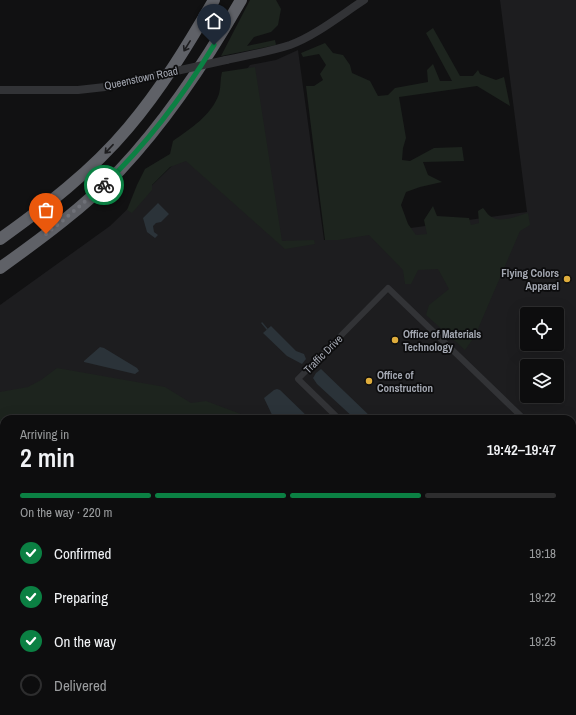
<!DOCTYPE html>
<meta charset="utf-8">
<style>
:root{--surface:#0d0d0e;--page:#161617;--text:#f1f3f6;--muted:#9a9c9e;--line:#2d2d2e;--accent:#0b8043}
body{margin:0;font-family:"Archivo Narrow",sans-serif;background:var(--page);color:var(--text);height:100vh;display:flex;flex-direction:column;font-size:15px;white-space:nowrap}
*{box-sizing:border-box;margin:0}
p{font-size:13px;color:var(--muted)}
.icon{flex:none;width:22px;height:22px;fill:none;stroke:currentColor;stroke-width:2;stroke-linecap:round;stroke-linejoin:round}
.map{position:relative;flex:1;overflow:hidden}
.panel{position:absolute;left:0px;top:415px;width:576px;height:300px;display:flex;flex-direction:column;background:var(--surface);border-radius:12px 12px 0 0;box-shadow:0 4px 16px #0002,0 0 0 1px var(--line)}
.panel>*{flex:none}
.controls{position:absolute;left:520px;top:307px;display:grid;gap:8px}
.controls a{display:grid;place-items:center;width:44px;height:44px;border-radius:4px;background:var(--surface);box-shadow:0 4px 16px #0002,0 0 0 1px var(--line);font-size:20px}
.pin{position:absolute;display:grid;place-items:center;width:34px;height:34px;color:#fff;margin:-41px -17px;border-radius:50% 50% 50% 0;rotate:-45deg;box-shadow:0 0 4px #0007}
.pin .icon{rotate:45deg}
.courier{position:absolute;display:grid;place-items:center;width:40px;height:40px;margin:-20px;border:3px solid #0b8043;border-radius:50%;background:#fff;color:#222;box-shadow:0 1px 5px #0007}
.summary em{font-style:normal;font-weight:600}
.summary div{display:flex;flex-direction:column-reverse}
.summary{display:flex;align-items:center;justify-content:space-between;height:68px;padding:0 20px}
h1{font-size:26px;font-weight:600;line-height:30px}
.bar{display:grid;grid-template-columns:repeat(4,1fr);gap:6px 4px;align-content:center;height:48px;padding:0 20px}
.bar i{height:5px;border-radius:3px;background:var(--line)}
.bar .on{background:var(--accent)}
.bar p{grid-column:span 4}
ol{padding:0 20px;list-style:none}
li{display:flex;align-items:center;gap:12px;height:44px}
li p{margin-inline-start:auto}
li .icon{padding:4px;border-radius:50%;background:var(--accent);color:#fff;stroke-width:4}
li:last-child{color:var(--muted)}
li i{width:22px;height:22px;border:2px solid var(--line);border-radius:50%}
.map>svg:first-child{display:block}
</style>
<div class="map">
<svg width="576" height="715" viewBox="0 0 576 715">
<rect width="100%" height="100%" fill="#111112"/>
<!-- built -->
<path fill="#1d1d1f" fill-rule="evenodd" d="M 500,0 L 576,0 L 576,664 L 572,660 L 572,419 L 4,419 L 4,533 L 0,528 L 0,305 L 110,226 L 173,165 L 250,65 L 276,60 L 298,50 L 324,240 L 527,212 ZM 527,314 L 557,314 L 557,344 L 527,344 ZM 527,366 L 557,366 L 557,396 L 527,396 Z
M 0,696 L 4,711 L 531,711 L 525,715 L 0,715 Z"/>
<!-- green -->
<path fill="#1d241e" d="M 250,0 L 276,0 L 281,9 L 278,25 L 271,32 L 254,37 L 247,46 L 275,40 L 276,45 L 221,56 Z
M 433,28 L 460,76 L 473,76 L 478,70 L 480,74 L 496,80 L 504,77 L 510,106 L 477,86 L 399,97 L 406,138 L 403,148 L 402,160 L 410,161 L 434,148 L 462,147 L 464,161 L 423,162 L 428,175 L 442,182 L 420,187 L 406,192 L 401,205 L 408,224 L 416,235 L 427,234 L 424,220 L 433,206 L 437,216 L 469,218 L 471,225 L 479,223 L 478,211 L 483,208 C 485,210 487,214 490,216 C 501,224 516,216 528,213 L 530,225 L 520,231 L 475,336 L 465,350 L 426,315 L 429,305 L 449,289 L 438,269 L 418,270 L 411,284 L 405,284 L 403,270 L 369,235 L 338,240 L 325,240 L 306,86 L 314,86 L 323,80 L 320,74 L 326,65 L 319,54 L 303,57 L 301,53 L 325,43 L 333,53 L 343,55 L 350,65 L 352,73 L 370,81 L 378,96 L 388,95 L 395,88 L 428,82 L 427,70 L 433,64 L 440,81 L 452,81 L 426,33 Z
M 255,67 L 282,241 L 314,240 L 315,244 L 285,249 L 186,161 L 170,167 L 152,185 L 152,190 L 132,213 L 127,210 L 137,185 L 145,169 L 170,154 L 173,141 C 191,128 211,116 219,94 C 221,87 220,79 222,72 Z
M 57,368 L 165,387 L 191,403 L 206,401 L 246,416 L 246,419 L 4,419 L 4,476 L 0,480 L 0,392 L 28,387 L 41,380 Z
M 4,668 L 4,711 L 25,711 L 27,715 L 0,715 L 0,673 Z"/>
<!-- water -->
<path fill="#2b3339" d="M 158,203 L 169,214 L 161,222 L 156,223 L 153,226 L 154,232 L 158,235 L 155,238 L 147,232 L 143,218 Z
M 271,326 L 296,351 L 304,354 L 306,359 L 302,364 L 287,356 L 263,333 Z
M 100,347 L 104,348 L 137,368 L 139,371 L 135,374 L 84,362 L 84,361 Z
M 321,369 L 372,418 L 372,419 L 355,419 L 317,384 L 313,378 L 316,373 Z
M 277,389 L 280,390 L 310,419 L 274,419 L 264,398 L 274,390 Z"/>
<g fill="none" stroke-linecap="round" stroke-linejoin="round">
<!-- stream -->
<path stroke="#2b3339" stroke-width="1.5" d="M 262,323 L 267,329
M 570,715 L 576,710"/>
<!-- minor -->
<path stroke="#323336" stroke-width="6" d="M 339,419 L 298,379 L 388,288 L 524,419
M 572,468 L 576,472
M 572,588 L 576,584
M 572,644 L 576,647
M 133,711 L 145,715
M 300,715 L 301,711"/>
<!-- tertiary -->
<path stroke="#323336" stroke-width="8" d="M 226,60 C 247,55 269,52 290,45 C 315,36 341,15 364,0
M 0,90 L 78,90 L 105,87 L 149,77"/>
<!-- primary -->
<path stroke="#4e5055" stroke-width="10" d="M 572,695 L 576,692
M 548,715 L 553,711"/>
<!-- motorway -->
<path stroke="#5f6167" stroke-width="12" d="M 0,239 C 46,206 91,172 128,128 C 161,89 188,45 214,0
M 0,268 C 42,238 84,207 120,170 C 168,119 206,61 241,0"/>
<!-- tertiary-bridge -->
<path stroke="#323336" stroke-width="8" d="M 149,77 L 226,60"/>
</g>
<!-- one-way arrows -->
<defs><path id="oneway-shaft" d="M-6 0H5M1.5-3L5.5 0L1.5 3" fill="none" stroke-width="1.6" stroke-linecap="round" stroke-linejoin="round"/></defs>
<g stroke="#1d1d1f">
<use href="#oneway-shaft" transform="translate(187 46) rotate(122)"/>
<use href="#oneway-shaft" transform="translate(109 149) rotate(133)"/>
</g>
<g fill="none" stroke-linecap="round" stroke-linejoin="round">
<!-- done -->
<path stroke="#707279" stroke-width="4" stroke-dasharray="0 7.2" d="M 46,234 L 67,217 L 104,185"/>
<!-- route -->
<path stroke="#0b8043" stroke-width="5" d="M 104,185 C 148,143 183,96 214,45"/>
</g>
<!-- markers -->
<g fill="#dfad3c" stroke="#0c0c0d" stroke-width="1.5">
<circle cx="567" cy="279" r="4"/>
<circle cx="395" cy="340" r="4"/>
<circle cx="369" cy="381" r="4"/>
</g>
<g text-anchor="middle" stroke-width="3.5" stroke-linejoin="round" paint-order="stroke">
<!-- street labels -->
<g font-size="11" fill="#a3a7b1" stroke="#0c0c0d">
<text transform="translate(141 78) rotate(-12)" y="4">Queenstown Road</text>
<text transform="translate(323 354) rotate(-45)" y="4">Traffic Drive</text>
</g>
<!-- poi labels -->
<g font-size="11" font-weight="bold" fill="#a3a7b1" stroke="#0c0c0d" text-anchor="start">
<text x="559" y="277" text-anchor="end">Flying Colors<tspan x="559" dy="13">Apparel</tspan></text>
<text x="403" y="338">Office of Materials<tspan x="403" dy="13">Technology</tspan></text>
<text x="377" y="379">Office of<tspan x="377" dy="13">Construction</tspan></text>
</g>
</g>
</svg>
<div class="controls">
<a><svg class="icon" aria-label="locate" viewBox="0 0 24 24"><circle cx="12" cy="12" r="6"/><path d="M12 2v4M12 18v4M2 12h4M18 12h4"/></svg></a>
<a><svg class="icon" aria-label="layers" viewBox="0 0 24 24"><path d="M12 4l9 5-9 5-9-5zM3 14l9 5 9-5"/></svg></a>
</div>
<div class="pin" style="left:46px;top:234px;background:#ea580c"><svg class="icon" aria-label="bag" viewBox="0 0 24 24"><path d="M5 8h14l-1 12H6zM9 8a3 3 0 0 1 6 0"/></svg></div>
<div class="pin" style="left:214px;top:45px;background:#1f2937"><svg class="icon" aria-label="home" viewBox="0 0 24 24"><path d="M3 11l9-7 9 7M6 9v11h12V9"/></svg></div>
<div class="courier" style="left:104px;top:185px"><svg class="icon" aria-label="bike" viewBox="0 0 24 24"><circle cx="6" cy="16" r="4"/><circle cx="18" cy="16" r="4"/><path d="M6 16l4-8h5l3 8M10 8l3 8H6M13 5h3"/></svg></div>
<section class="panel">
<div class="summary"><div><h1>2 min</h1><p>Arriving in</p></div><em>19:42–19:47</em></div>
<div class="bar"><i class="on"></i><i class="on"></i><i class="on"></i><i></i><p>On the way · 220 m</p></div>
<ol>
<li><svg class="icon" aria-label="check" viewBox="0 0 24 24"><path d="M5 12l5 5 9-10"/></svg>Confirmed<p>19:18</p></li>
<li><svg class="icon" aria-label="check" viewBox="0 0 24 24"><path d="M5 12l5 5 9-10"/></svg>Preparing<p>19:22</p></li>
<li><svg class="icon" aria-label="check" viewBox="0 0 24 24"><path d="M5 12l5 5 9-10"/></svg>On the way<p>19:25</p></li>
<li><i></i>Delivered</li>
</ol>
</section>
</div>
